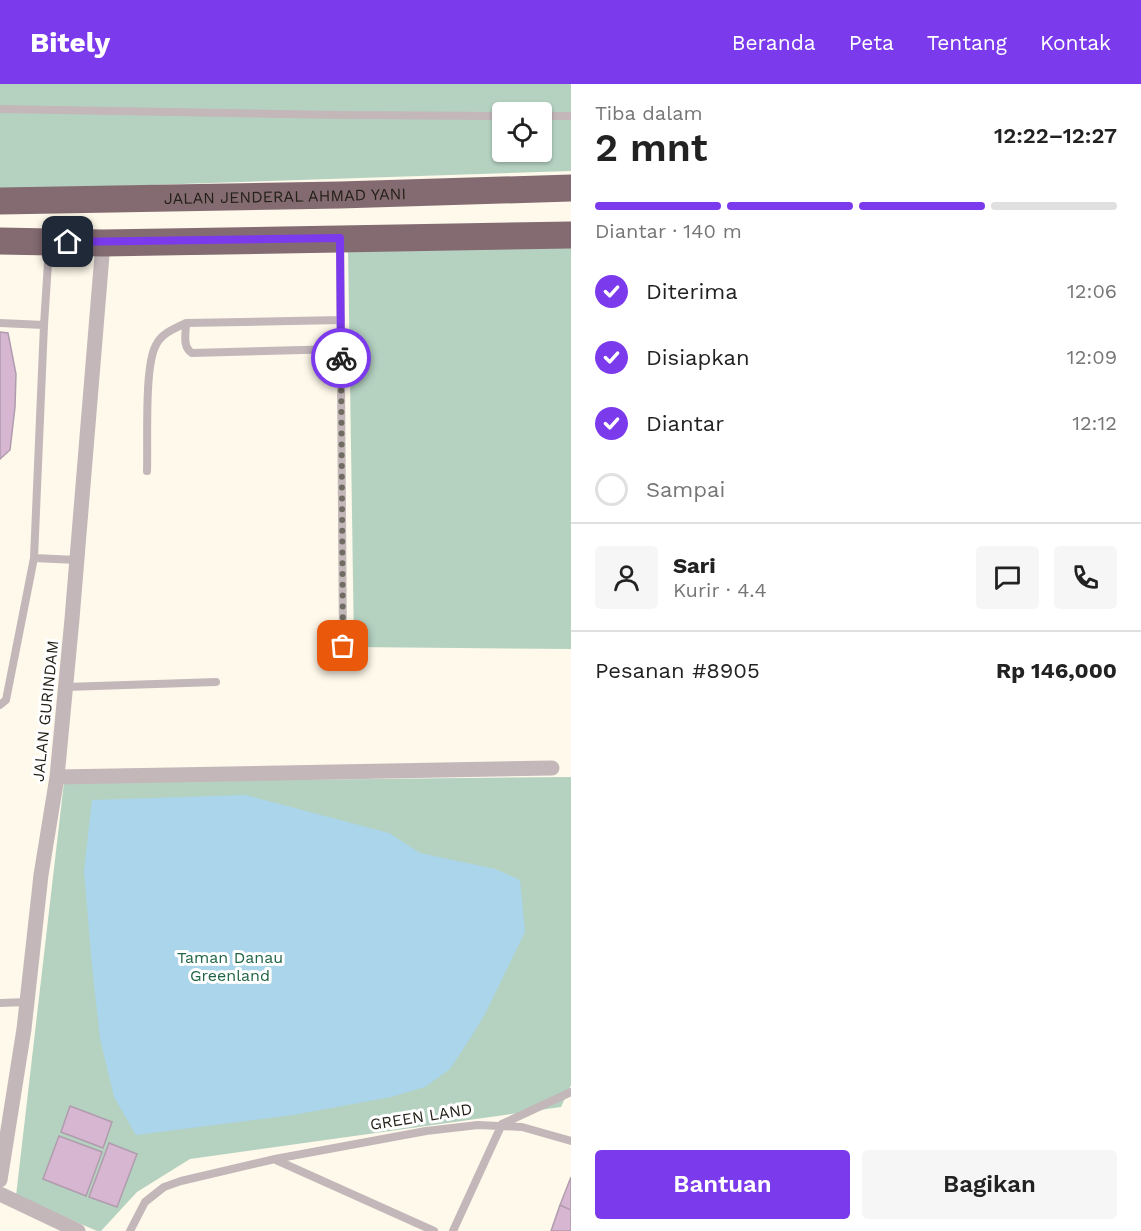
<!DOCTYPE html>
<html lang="id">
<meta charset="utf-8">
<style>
:root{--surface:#fff;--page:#f6f6f6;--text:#222;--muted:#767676;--line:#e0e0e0;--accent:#7c3aed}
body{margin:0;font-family:"Work Sans",sans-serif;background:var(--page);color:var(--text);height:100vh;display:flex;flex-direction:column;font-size:22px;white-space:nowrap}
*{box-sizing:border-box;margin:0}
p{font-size:20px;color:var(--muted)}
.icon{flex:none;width:33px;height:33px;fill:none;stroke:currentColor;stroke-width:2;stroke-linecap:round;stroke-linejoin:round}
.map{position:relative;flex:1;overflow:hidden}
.drawer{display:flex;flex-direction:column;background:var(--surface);width:570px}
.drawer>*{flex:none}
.tools{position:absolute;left:492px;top:18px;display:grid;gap:12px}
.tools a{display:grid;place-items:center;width:60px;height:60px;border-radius:6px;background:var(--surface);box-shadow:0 2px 4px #0004;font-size:30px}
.pin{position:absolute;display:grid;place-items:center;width:51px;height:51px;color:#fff;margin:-26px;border-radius:12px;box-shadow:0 3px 9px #0006}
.courier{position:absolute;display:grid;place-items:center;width:60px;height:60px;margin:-30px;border:4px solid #7c3aed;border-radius:50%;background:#fff;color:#222;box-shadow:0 2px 8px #0007}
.headline em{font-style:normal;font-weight:600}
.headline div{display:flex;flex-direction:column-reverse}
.headline{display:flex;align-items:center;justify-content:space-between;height:102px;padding:0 24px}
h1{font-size:39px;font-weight:600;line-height:45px}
.bar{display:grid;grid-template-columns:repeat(4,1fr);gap:9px 6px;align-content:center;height:72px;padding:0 24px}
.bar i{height:8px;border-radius:4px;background:var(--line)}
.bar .active{background:var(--accent)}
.bar p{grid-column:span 4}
.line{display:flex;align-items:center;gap:15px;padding:0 24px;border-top:2px solid var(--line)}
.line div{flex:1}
.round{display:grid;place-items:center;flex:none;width:63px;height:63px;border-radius:6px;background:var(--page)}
ol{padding:0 24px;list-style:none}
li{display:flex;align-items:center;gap:18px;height:66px}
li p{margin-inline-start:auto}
li .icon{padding:6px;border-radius:50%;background:var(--accent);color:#fff;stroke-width:4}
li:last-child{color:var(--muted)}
li i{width:33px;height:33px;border:3px solid var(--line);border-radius:50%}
.cta{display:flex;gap:12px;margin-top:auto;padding:12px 24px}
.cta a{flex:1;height:69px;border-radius:6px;background:var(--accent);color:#fff;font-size:24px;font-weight:600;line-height:69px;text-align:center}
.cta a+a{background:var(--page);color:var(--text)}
header{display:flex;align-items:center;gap:36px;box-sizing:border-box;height:84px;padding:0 30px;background:var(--accent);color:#fff}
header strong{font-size:28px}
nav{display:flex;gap:33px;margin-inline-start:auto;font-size:21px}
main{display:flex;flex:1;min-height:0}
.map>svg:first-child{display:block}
</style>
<header>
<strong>Bitely</strong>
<nav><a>Beranda</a><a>Peta</a><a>Tentang</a><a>Kontak</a></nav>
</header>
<main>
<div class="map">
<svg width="571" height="1147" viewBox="0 0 571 1147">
<rect width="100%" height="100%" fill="#fef9ea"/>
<!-- green -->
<path fill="#b5d2c1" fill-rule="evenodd" d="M 0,0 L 571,0 L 571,87 L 0,106 ZM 502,28 L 542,28 L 542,68 L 502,68 Z
M 571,161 L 571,565 L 354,563 L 348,162 Z
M 571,693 L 571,1001 L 561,1023 L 190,1075 L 137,1108 L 101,1147 L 97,1147 L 16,1112 L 64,698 Z"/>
<!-- water -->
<path fill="#aad5ea" d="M 246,711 L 389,749 L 420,769 L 495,785 L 520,796 L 525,848 L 485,930 L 471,953 L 450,985 L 425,1003 L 391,1013 L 293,1031 L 136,1051 L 114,1013 L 100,954 L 92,882 L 84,787 L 92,716 Z"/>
<!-- building -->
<path fill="#d7b6d2" stroke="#b09cad" stroke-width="1.5" d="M 0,248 L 8,249 L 16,290 L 15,323 L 10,366 L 0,375 Z
M 70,1022 L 112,1038 L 103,1064 L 61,1048 Z
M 59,1052 L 102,1068 L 86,1112 L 43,1095 Z
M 109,1059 L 137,1070 L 117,1123 L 89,1113 Z
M 571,1093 L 571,1126 L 560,1121 Z
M 560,1121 L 571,1126 L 571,1147 L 551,1147 Z"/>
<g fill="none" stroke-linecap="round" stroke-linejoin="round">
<!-- lane -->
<path stroke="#c3b7ba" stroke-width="8" d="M 0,25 L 337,31 L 502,32
M 542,32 L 571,32
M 340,159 L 343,562
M 0,239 L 44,241
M 186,239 C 186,249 182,263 192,269 L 341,265
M 147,387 C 148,359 144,282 156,261 C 162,249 174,245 186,239 L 341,236
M 34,474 L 77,476
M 66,603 L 216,598
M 0,621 L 6,616 L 34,474 L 44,241 L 49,163
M 0,919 L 27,918
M 276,1076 L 434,1147
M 130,1147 L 145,1118 L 164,1103 L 181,1097 L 275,1075 L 426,1047 L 478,1041 L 522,1043 L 571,1057
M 453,1147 L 502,1040 L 571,1008"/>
<!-- street -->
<path stroke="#c3b7ba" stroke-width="15" d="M 57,693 L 552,684
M 0,1096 L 24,945 L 41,791 L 57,693 L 72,535 L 103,159
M 0,1110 L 78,1147"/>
<!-- highway -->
<g stroke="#846b72" stroke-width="27">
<path id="s1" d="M 0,117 L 340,111 L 571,104"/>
<path d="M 0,157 L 103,159 L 571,151"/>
</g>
</g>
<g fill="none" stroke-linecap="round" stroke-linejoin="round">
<!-- done -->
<path stroke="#706c61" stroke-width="6" stroke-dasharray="0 10.8" d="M 341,274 L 343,562"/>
<!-- route -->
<path stroke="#7c3aed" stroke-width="8" d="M 68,158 L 340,154 L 341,274"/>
</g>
<g text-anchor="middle" stroke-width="6" stroke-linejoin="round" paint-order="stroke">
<!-- street labels -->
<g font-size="16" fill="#232017" stroke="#fff">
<text dy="6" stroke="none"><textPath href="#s1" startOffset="285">JALAN JENDERAL AHMAD YANI</textPath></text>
<text transform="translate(45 627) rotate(-84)" y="6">JALAN GURINDAM</text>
<text transform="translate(421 1032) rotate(-9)" y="6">GREEN LAND</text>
</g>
<!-- park labels -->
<g font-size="16" fill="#206446" stroke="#fff">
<text x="230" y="879">Taman Danau<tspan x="230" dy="18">Greenland</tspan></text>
</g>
</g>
</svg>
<div class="tools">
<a><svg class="icon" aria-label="locate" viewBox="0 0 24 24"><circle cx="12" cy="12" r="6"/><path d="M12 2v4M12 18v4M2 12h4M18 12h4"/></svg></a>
</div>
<div class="pin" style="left:343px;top:562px;background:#ea580c"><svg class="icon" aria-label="bag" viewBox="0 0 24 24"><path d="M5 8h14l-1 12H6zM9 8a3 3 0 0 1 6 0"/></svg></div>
<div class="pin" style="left:68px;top:158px;background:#1f2937"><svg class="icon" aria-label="home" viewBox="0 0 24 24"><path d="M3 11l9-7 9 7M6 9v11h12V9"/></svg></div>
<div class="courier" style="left:341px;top:274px"><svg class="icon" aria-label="bike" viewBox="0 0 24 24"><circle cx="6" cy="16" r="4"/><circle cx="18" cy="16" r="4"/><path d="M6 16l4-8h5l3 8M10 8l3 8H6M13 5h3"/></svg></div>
</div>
<section class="drawer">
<div class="headline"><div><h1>2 mnt</h1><p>Tiba dalam</p></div><em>12:22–12:27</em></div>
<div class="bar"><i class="active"></i><i class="active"></i><i class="active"></i><i></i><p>Diantar · 140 m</p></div>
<ol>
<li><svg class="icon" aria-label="check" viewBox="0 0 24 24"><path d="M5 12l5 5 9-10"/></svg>Diterima<p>12:06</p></li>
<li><svg class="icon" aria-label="check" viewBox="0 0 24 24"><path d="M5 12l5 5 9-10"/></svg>Disiapkan<p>12:09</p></li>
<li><svg class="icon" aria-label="check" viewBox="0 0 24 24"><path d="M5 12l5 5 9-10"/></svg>Diantar<p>12:12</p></li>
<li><i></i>Sampai</li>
</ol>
<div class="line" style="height:108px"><a class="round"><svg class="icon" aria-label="person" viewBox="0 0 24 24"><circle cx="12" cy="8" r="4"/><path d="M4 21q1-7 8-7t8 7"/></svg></a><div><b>Sari</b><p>Kurir · 4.4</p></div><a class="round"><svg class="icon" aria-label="chat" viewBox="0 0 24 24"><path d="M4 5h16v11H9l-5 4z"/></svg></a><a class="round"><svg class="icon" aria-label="phone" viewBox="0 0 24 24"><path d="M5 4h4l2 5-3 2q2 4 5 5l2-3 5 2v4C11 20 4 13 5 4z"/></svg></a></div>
<div class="line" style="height:78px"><div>Pesanan #8905</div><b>Rp 146,000</b></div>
<div class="cta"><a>Bantuan</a><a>Bagikan</a></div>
</section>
</main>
